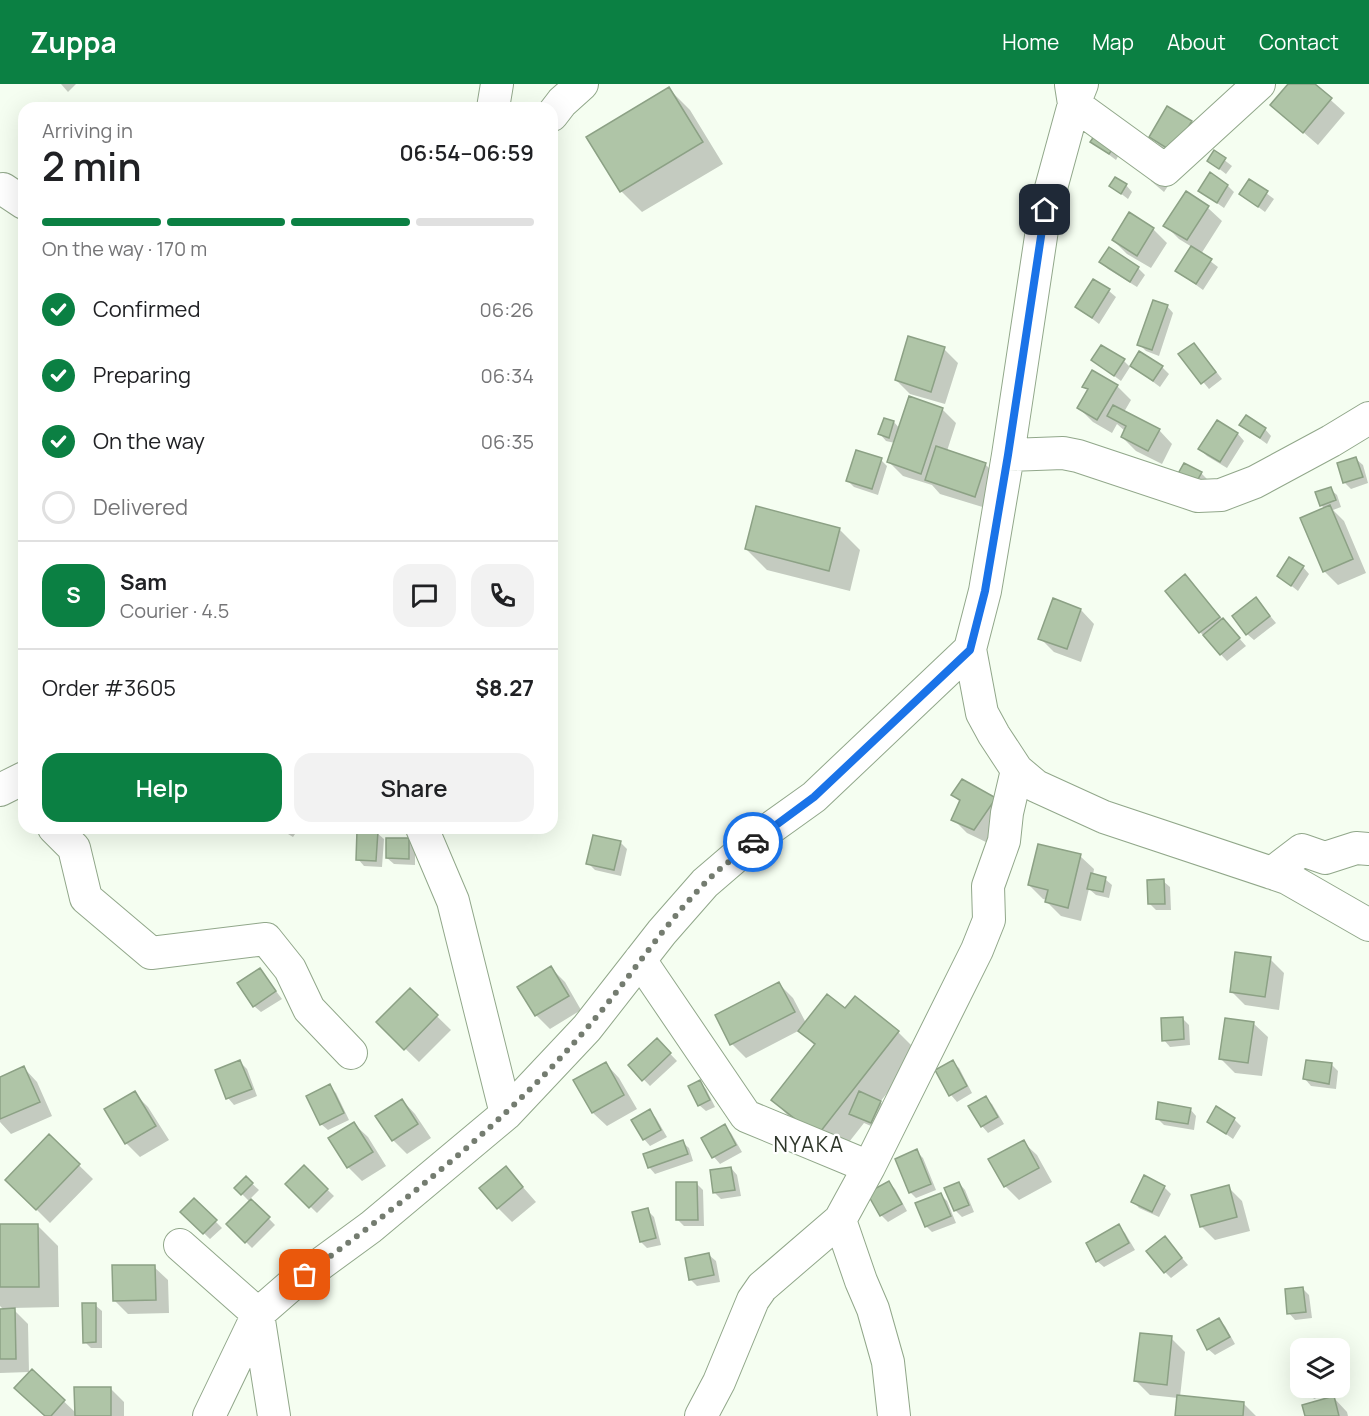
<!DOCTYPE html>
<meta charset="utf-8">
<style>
:root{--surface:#fff;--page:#f2f2f2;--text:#202124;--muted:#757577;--line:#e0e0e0;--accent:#0b8043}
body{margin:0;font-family:Manrope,sans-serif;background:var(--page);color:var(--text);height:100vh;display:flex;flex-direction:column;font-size:22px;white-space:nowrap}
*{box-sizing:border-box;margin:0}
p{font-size:20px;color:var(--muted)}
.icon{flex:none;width:33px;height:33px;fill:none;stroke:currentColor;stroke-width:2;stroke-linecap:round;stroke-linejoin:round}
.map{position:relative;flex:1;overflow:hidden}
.panel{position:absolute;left:18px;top:18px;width:540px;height:732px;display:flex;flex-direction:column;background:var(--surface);border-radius:18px;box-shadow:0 6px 24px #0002}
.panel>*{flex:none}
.buttons{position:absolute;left:1290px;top:1254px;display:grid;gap:12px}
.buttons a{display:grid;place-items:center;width:60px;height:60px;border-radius:12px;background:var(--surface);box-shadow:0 6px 24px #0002;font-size:30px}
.pin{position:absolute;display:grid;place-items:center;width:51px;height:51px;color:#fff;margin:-26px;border-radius:12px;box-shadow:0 3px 9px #0006}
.courier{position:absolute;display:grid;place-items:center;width:60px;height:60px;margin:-30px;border:4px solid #1a73e8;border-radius:50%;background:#fff;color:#222;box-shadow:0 2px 8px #0007}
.head em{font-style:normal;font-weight:600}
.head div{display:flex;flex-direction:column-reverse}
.head{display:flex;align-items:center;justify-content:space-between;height:102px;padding:0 24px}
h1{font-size:39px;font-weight:600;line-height:45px}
.bar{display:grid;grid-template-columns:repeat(4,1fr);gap:9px 6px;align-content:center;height:72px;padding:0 24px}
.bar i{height:8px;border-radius:4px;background:var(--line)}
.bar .on{background:var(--accent)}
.bar p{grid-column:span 4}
.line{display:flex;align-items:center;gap:15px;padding:0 24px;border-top:2px solid var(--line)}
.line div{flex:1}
.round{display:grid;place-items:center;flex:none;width:63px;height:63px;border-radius:18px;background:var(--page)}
ol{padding:0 24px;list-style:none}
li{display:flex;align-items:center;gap:18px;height:66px}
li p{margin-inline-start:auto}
li .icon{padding:6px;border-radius:50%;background:var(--accent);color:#fff;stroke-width:4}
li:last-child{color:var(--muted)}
li i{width:33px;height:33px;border:3px solid var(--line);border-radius:50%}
.cta{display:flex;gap:12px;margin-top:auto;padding:12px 24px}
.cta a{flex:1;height:69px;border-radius:18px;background:var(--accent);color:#fff;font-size:24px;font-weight:600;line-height:69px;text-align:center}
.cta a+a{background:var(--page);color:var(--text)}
header{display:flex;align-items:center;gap:36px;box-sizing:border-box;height:84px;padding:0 30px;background:var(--accent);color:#fff}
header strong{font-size:28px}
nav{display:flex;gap:33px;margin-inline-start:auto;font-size:21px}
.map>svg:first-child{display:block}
</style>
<header>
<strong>Zuppa</strong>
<nav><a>Home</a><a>Map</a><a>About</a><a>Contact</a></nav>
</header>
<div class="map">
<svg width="1369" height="1332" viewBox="0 0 1369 1332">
<rect width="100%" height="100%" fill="#f5fef1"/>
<!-- shadow -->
<path fill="#0003" d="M 61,0 L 76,0 L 68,8 Z
M 1290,0 L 1313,0 L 1345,29 L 1318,61 L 1272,21 Z
M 669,5 L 690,26 L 723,80 L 642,128 L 621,107 Z
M 1191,38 L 1204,52 L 1165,67 L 1151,53 Z
M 1092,58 L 1121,67 L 1116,76 Z
M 1214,68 L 1232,82 L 1226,90 L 1209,77 Z
M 1155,91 L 1168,102 L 1164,108 L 1151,97 Z
M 1250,97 L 1274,115 L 1265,128 L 1241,110 Z
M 1126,101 L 1132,108 L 1128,115 L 1111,102 Z
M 1228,102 L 1234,108 L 1224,124 L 1200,107 Z
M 1186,109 L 1208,124 L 1222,137 L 1201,170 L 1218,183 L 1203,206 L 1177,187 L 1192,163 L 1179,155 L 1165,141 Z
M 1153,145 L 1167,159 L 1151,184 L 1127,170 L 1113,156 Z
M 1101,178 L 1138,184 L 1145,191 L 1137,203 L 1108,185 Z
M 1109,207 L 1116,213 L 1099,240 L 1077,223 Z
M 1167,222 L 1173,229 L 1159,272 L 1146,267 L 1139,260 Z
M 944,265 L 958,279 L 945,320 L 910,310 L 896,296 Z
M 1200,267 L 1222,295 L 1209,305 L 1181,271 Z
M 1093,276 L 1124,277 L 1130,283 L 1121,297 Z
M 1132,282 L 1162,283 L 1169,290 L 1160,303 Z
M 1084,302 L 1117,302 L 1131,316 L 1124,328 L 1159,346 L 1172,360 L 1162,380 L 1136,367 L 1122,353 L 1125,347 L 1117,340 L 1112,349 L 1093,338 L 1079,324 L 1089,307 Z
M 942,325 L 956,339 L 947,367 L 985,380 L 999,394 L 989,425 L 940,410 L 932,401 L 903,392 L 889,378 L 895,359 L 886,357 L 880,350 L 894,338 L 900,345 Z
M 1217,338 L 1238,350 L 1244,357 L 1227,384 L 1207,372 L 1200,365 Z
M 1241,341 L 1265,345 L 1271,352 L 1267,360 Z
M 1356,375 L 1363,381 L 1368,399 L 1351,405 L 1344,398 Z
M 881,376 L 887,382 L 878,411 L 854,403 L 848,397 Z
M 1201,389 L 1208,396 L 1200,410 L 1183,397 Z
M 1330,405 L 1337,411 L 1341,423 L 1333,426 L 1344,437 L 1366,489 L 1338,501 L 1324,487 L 1325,425 L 1321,421 Z
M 839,445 L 860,466 L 850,507 L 767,486 L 746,465 Z
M 1303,483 L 1309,490 L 1298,507 L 1279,492 Z
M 1185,492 L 1246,562 L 1227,577 L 1200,548 Z
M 1054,516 L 1081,526 L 1094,540 L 1081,578 L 1054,568 L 1040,554 Z
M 1262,522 L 1276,539 L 1254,556 L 1247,550 Z
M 953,711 L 995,715 L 988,759 L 967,749 L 953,735 L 960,718 Z
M 278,744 L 299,744 L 293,753 Z
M 378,744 L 398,744 L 397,749 Z
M 377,749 L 384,755 L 382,783 L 364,782 L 358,775 Z
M 408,755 L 415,762 L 415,781 L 394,780 L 387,774 Z
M 620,758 L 627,765 L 621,792 L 595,786 L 588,779 Z
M 1080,772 L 1094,785 L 1093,791 L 1105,795 L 1112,801 L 1109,814 L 1096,811 L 1089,805 L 1081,837 L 1061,832 L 1047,818 L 1047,816 L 1043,815 L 1029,801 Z
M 1163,797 L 1170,803 L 1171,826 L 1156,826 L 1149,819 Z
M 1270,875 L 1284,889 L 1279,926 L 1245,921 L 1231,907 Z
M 551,884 L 565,898 L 581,926 L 550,945 L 536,931 Z
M 260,886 L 282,915 L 261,928 L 254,922 Z
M 779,900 L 793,914 L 806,939 L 846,926 L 855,914 L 898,948 L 919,969 L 880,1018 L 887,1024 L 878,1045 L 864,1039 L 838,1072 L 793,1037 L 773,1016 L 815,962 L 800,946 L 746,974 L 732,960 L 717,932 Z
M 410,906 L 451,946 L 419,978 L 378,938 Z
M 1182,934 L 1189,941 L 1190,961 L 1170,963 L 1164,956 Z
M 1254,940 L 1268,953 L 1262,992 L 1235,989 L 1221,975 Z
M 657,956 L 677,977 L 650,1002 L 630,981 Z
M 240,978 L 247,985 L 257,1012 L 234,1021 L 228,1014 Z
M 952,978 L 959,984 L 972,1009 L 957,1018 L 951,1011 L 937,986 Z
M 606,980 L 619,994 L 637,1025 L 607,1042 L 593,1029 Z
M 1332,981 L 1338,987 L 1336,1005 L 1311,1002 L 1305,995 Z
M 24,984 L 37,998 L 52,1032 L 11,1050 L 0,1038 L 0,995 Z
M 699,998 L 706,1005 L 715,1023 L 706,1027 L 699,1021 Z
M 329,1002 L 336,1009 L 349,1036 L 328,1046 L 321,1040 Z
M 134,1009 L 148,1023 L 169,1056 L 140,1073 L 126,1059 L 106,1026 Z
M 985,1014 L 992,1020 L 1004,1040 L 988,1049 L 982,1042 Z
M 402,1016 L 415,1030 L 431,1054 L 407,1070 L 393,1056 Z
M 1190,1025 L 1196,1032 L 1194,1046 L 1164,1041 L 1157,1034 Z
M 650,1027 L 656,1034 L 667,1053 L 650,1062 L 644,1055 Z
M 1234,1035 L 1241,1042 L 1233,1055 L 1209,1038 Z
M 354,1040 L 368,1053 L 386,1082 L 362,1097 L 348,1083 Z
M 724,1042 L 731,1049 L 742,1068 L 720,1080 L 714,1073 L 703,1054 Z
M 49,1052 L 93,1095 L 50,1139 L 7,1096 Z
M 682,1058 L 689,1064 L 693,1077 L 655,1090 L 649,1083 Z
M 1023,1058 L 1037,1071 L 1052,1098 L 1019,1116 L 1005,1102 Z
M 916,1067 L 923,1074 L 936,1106 L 916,1114 L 910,1108 Z
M 304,1083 L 334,1112 L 317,1129 L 287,1100 Z
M 506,1084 L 536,1118 L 512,1138 L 498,1124 Z
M 731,1084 L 737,1091 L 741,1112 L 721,1115 L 715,1109 Z
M 246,1094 L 259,1106 L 250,1115 L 275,1141 L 252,1164 L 228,1140 L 250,1118 L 236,1104 Z
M 696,1099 L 703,1106 L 704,1142 L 684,1142 L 677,1135 Z
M 889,1099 L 895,1105 L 907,1127 L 888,1138 L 881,1131 Z
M 959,1099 L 965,1106 L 974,1128 L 962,1133 L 955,1126 Z
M 1164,1103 L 1171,1110 L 1159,1133 L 1139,1124 L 1133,1117 Z
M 1228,1103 L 1242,1117 L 1250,1147 L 1215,1156 L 1201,1142 Z
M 941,1111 L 947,1117 L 956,1139 L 932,1148 L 926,1142 Z
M 194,1116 L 222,1144 L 210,1155 L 182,1128 Z
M 647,1126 L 654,1133 L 661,1161 L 647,1164 L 641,1158 Z
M 37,1141 L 58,1162 L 59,1223 L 12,1224 L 28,1240 L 29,1288 L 0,1289 L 0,1226 L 4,1226 L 0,1222 L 0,1142 Z
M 1118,1142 L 1125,1149 L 1135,1166 L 1104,1183 L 1097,1177 Z
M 1171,1161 L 1188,1181 L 1171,1194 L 1165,1188 Z
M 709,1171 L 716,1177 L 720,1198 L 697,1202 L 690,1195 Z
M 154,1183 L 168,1196 L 169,1229 L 128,1230 L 114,1216 Z
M 1303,1205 L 1309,1211 L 1312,1234 L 1295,1236 L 1289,1229 Z
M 95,1221 L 102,1227 L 102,1264 L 91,1264 L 85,1258 Z
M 1219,1236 L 1225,1242 L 1235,1260 L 1215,1271 L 1208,1265 Z
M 1171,1254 L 1185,1268 L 1180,1313 L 1244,1320 L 1256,1332 L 1176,1332 L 1178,1314 L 1150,1311 L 1136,1297 Z
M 1300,1279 L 1300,1290 L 1297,1280 Z
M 32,1287 L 76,1329 L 110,1304 L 124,1318 L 124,1332 L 46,1332 Z
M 1306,1304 L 1334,1304 L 1335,1307 L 1314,1315 Z
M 1334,1314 L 1347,1328 L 1348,1332 L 1307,1332 Z"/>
<!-- building -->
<path fill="#afc5a7" stroke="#8ca185" stroke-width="1.5" d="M 1288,0 L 1315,0 L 1332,14 L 1303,49 L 1270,21 Z
M 669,3 L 703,58 L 620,108 L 586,53 Z
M 1167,22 L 1192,37 L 1173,68 L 1149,53 Z
M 1097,48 L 1116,60 L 1109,70 L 1090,58 Z
M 1214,66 L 1226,74 L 1219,85 L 1207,77 Z
M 1210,88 L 1228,101 L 1217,119 L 1198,107 Z
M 1115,93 L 1127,100 L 1121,110 L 1109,102 Z
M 1249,95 L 1268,107 L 1258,123 L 1239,110 Z
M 1186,107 L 1209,122 L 1187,156 L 1163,142 Z
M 1129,128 L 1154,144 L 1137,172 L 1112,156 Z
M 1191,162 L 1212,175 L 1196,200 L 1175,187 Z
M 1109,163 L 1139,183 L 1130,198 L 1099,178 Z
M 1093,195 L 1110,205 L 1092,234 L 1075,223 Z
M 1153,216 L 1168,221 L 1152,266 L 1137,261 Z
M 908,252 L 945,263 L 931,308 L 895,296 Z
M 1194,259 L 1216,288 L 1201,300 L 1178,270 Z
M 1101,261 L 1125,275 L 1114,292 L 1091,276 Z
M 1139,267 L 1163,282 L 1153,297 L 1130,282 Z
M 1092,286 L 1118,301 L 1097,336 L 1077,324 L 1088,305 L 1082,303 Z
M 909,312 L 943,324 L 921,390 L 887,378 Z
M 1113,321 L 1160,345 L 1148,367 L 1121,353 L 1126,342 L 1107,332 Z
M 1246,331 L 1266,344 L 1260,354 L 1239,341 Z
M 884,334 L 894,337 L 889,354 L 878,350 Z
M 1217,336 L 1238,349 L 1220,378 L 1198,365 Z
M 936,362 L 986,379 L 975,413 L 925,396 Z
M 856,366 L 882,374 L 872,405 L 846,397 Z
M 1356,373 L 1363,393 L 1343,399 L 1337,379 Z
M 1184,379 L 1202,388 L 1193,404 L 1175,395 Z
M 1331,403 L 1336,416 L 1320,422 L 1315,408 Z
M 1330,421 L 1353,475 L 1323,488 L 1300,434 Z
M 756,422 L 840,444 L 829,487 L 745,465 Z
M 1289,473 L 1304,482 L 1291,502 L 1277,492 Z
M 1185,490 L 1220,533 L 1199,549 L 1165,507 Z
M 1256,513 L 1270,532 L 1246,551 L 1232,532 Z
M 1053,514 L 1081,525 L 1067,565 L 1038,555 Z
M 1223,534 L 1240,554 L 1220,571 L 1203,551 Z
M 962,695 L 996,714 L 974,746 L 951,736 L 960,716 L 951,711 Z
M 357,746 L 378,747 L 376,777 L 356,776 Z
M 593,751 L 621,757 L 614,786 L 586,780 Z
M 386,754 L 409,754 L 409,775 L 386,774 Z
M 1038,760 L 1081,770 L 1068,824 L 1045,818 L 1048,806 L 1028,801 Z
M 1091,789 L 1106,793 L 1103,808 L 1087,805 Z
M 1164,795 L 1165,820 L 1148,820 L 1147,796 Z
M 1235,868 L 1271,873 L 1265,913 L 1230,908 Z
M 551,882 L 569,912 L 535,932 L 517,903 Z
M 260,884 L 276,907 L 253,923 L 237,899 Z
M 779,898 L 795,928 L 730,961 L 715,931 Z
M 410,904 L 438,931 L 404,966 L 376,938 Z
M 827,910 L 845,924 L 855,912 L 899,947 L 817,1052 L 771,1016 L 815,960 L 798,947 Z
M 1183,933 L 1184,955 L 1162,957 L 1161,934 Z
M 1225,934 L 1254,938 L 1248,979 L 1219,975 Z
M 657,954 L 671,969 L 642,997 L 628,981 Z
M 240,976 L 252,1005 L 226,1015 L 215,986 Z
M 953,976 L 967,1002 L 949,1012 L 935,986 Z
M 1306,976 L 1332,979 L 1329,1000 L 1303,995 Z
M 606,978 L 624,1011 L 592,1029 L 573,996 Z
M 24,982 L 40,1018 L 0,1035 L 0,993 Z
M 700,996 L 710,1016 L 698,1022 L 688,1002 Z
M 330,1000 L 344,1029 L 320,1041 L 306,1012 Z
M 135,1007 L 156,1042 L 125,1060 L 104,1025 Z
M 859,1007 L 881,1017 L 871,1039 L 849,1030 Z
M 986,1012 L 998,1033 L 981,1043 L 968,1022 Z
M 402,1015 L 418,1040 L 392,1057 L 375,1032 Z
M 1158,1018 L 1191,1024 L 1188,1040 L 1156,1035 Z
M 1216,1022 L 1235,1034 L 1226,1050 L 1207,1038 Z
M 650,1025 L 661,1046 L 643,1056 L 631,1036 Z
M 354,1038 L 373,1068 L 347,1084 L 328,1054 Z
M 725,1040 L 736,1061 L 712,1074 L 701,1054 Z
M 49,1050 L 80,1080 L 36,1126 L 5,1096 Z
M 683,1056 L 688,1070 L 648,1084 L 643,1070 Z
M 1024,1056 L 1039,1084 L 1004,1103 L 988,1075 Z
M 917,1065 L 931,1100 L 909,1109 L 895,1075 Z
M 304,1081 L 328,1105 L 309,1124 L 285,1100 Z
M 506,1082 L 523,1103 L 497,1125 L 479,1104 Z
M 731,1083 L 735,1106 L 713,1109 L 710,1086 Z
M 1144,1091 L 1165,1102 L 1152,1128 L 1131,1118 Z
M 246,1092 L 253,1099 L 241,1111 L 234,1104 Z
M 889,1097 L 902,1120 L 880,1132 L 867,1109 Z
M 676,1098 L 697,1098 L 698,1136 L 676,1136 Z
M 959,1098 L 969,1121 L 954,1127 L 944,1104 Z
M 1229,1101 L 1237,1133 L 1200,1143 L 1191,1111 Z
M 941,1109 L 951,1132 L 925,1143 L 915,1119 Z
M 194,1114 L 217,1136 L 203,1150 L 180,1128 Z
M 251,1115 L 270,1133 L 245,1159 L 226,1140 Z
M 648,1124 L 656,1154 L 640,1158 L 632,1128 Z
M 0,1140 L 38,1140 L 39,1203 L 0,1203 Z
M 1119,1140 L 1129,1159 L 1096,1178 L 1086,1159 Z
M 1165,1152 L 1182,1174 L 1164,1189 L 1146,1167 Z
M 709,1169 L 714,1191 L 689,1196 L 685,1174 Z
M 112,1181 L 155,1181 L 156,1216 L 113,1217 Z
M 1303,1203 L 1306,1228 L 1287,1230 L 1285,1205 Z
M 82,1219 L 96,1219 L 96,1258 L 83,1259 Z
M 15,1224 L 16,1275 L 0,1275 L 0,1225 Z
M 1219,1234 L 1230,1253 L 1207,1266 L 1197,1246 Z
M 1140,1249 L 1172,1252 L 1167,1301 L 1134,1297 Z
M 32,1285 L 65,1316 L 51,1332 L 45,1332 L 14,1304 Z
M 74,1303 L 111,1303 L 111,1332 L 75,1332 Z
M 1177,1311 L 1244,1318 L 1243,1332 L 1175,1332 Z
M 1334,1312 L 1339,1332 L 1305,1332 L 1302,1321 Z"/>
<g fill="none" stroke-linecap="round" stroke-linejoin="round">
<!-- minor casing -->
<g stroke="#91a78a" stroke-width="34">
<path id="minor" d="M 1082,0 L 1074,20 L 1045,126 L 1008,371 L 985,507 L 970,565 L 982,629 L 994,651 L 1017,686 L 1036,702 L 1104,733 L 1287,794 L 1369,841
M 1071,1 L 1074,20 L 1165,86 L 1259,0
M 493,24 L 497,0
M 552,31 L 562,18 L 582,0
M 3,105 L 24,119
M 1008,371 L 1063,369 L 1078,372 L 1198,412 L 1221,411 L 1255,398 L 1331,357 L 1369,334
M 0,706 L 24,694
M 54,744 L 74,764 L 86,814 L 151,869 L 266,855 L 290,885 L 309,925 L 351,969
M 422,744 L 453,817 L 506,1030
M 1272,789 L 1302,766 L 1325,774 L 1356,764 L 1369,765
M 640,876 L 746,1032 L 869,1083
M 840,1136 L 861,1197 L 873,1225 L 888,1278 L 894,1332
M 180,1161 L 258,1230 L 274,1332
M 209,1332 L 258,1230 L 289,1203 L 371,1143 L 506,1030 L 587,944 L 662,848 L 705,799 L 761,751 L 814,713 L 970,565
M 701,1332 L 719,1298 L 753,1216 L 762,1203 L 840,1136 L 869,1083 L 977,866 L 989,836 L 988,802 L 1004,757 L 1007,729 L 1017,686"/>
</g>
<!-- minor -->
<use href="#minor" stroke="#fff" stroke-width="32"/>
</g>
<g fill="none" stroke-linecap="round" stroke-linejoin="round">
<!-- done -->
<path stroke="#747c70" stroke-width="6" stroke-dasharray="0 10.8" d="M 305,1191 C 405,1117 506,1039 587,944 C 628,897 661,844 705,799 C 719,784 737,772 753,758"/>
<!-- route -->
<path stroke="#1a73e8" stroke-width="8" d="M 753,758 L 814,713 L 970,566 L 985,507 L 1008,371 L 1045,126"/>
</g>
<g text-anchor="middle" stroke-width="4.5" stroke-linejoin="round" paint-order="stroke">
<!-- quarter labels -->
<g font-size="21" letter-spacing="1.5" fill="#2e362a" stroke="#fff">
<text x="809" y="1068">NYAKA</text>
</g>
</g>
</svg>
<div class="buttons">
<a><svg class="icon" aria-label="layers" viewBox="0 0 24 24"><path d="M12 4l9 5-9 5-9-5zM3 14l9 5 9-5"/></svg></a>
</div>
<div class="pin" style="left:305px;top:1191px;background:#ea580c"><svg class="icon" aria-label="bag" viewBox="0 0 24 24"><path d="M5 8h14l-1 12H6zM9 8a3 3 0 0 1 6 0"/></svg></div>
<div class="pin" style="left:1045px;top:126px;background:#1f2937"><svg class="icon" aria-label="home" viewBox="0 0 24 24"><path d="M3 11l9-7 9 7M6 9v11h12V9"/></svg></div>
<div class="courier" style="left:753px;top:758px"><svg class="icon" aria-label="car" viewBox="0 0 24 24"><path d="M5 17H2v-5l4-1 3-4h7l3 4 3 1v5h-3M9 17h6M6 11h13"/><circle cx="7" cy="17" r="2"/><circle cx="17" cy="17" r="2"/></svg></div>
<section class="panel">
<div class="head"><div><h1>2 min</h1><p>Arriving in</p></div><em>06:54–06:59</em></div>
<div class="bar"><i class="on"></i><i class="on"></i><i class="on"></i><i></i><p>On the way · 170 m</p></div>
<ol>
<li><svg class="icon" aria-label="check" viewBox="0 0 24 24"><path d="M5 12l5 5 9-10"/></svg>Confirmed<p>06:26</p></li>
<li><svg class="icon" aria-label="check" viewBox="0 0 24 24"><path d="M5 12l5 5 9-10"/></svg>Preparing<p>06:34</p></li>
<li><svg class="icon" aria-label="check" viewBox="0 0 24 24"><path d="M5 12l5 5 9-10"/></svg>On the way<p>06:35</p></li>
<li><i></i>Delivered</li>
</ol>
<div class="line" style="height:108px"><b class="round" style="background:var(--accent);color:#fff">S</b><div><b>Sam</b><p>Courier · 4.5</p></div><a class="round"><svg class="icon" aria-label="chat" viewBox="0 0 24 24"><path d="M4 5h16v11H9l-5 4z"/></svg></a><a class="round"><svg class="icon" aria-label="phone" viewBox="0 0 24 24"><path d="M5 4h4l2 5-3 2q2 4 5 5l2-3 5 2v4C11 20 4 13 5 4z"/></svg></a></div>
<div class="line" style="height:78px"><div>Order #3605</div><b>$8.27</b></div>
<div class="cta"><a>Help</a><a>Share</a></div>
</section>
</div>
